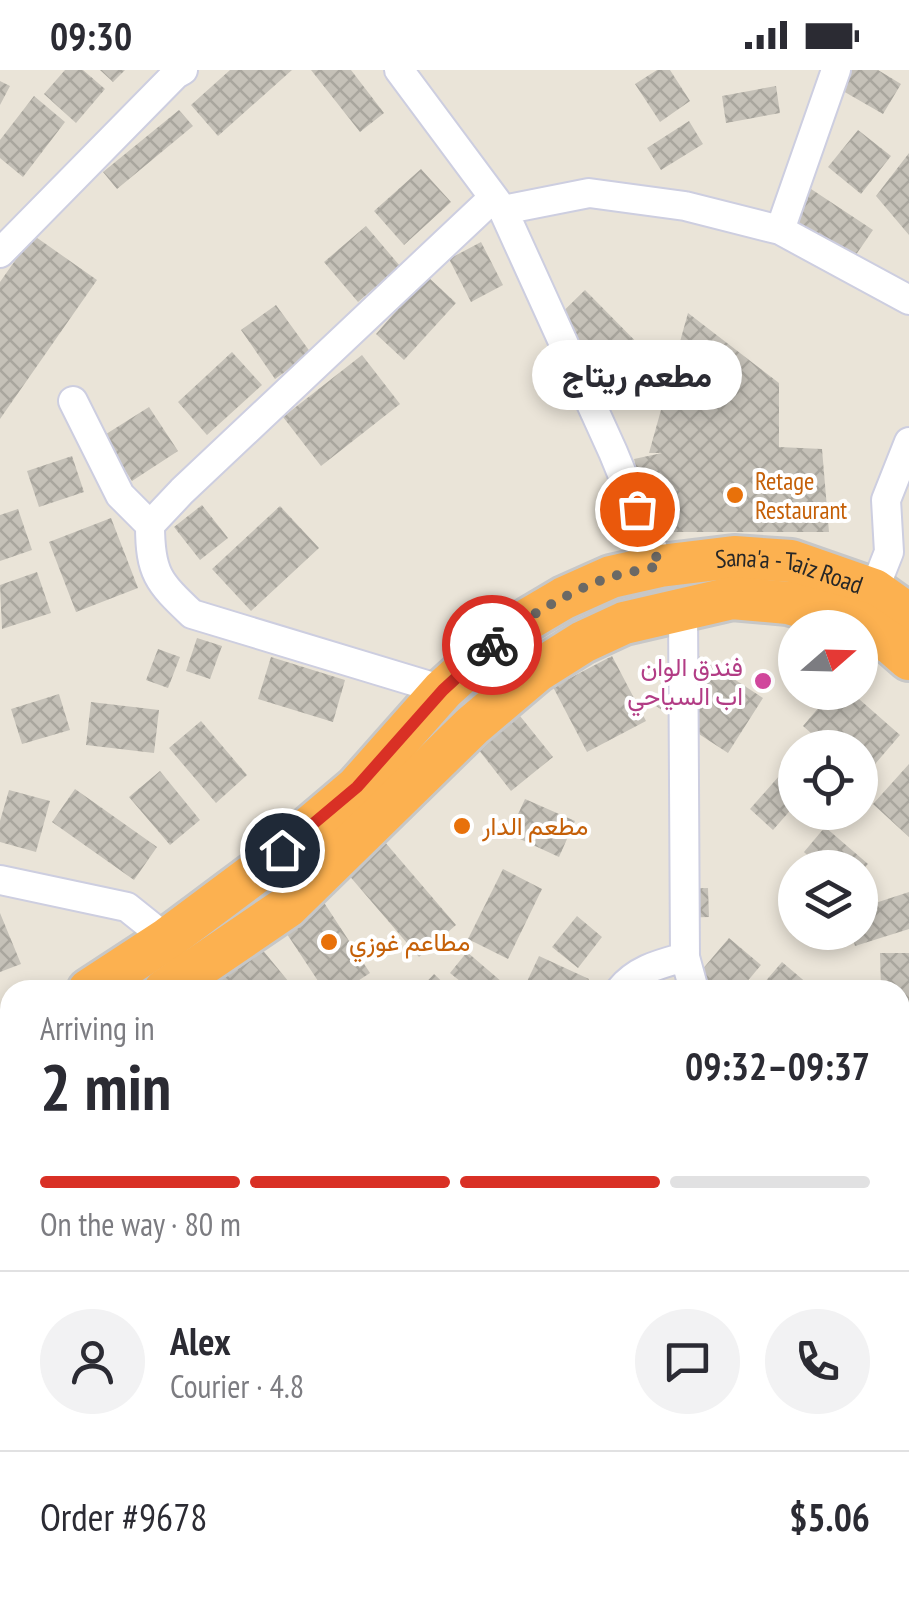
<!DOCTYPE html>
<meta charset="utf-8">
<style>
:root{--surface:#fff;--page:#f2f2f3;--text:#2b2b33;--muted:#7c7c81;--line:#e1e1e2;--accent:#d93025}
body{margin:0;font-family:"PT Sans Narrow",Vazirmatn,sans-serif;background:var(--page);color:var(--text);height:100vh;display:flex;flex-direction:column;font-size:38px;white-space:nowrap}
*{box-sizing:border-box;margin:0}
p{font-size:32px;color:var(--muted)}
.icon{flex:none;width:55px;height:55px;fill:none;stroke:currentColor;stroke-width:2;stroke-linecap:round;stroke-linejoin:round}
.map{position:relative;flex:1;overflow:hidden}
.sheet{position:absolute;left:0px;top:910px;width:910px;height:622px;display:flex;flex-direction:column;background:var(--surface);border-radius:30px 30px 0 0;box-shadow:0 5px 15px #0003}
.sheet>*{flex:none}
.needle{width:65px;rotate:70deg}
.controls{position:absolute;left:778px;top:540px;display:grid;gap:20px}
.controls a{display:grid;place-items:center;width:100px;height:100px;border-radius:50%;background:var(--surface);box-shadow:0 5px 15px #0003;font-size:50px}
.pin{position:absolute;display:grid;place-items:center;width:85px;height:85px;color:#fff;margin:-42px;border:5px solid #fff;border-radius:50%;box-shadow:0 2px 10px #0007}
.courier{position:absolute;display:grid;place-items:center;width:100px;height:100px;margin:-50px;border:8px solid #d93025;border-radius:50%;background:#fff;color:#222;box-shadow:0 2px 12px #0007}
.bubble{position:absolute;height:70px;border-radius:35px;background:var(--surface);box-shadow:0 5px 15px #0003;font-size:32px;font-weight:800;line-height:70px;text-align:center}
.head em{font-style:normal;font-weight:800}
.head div{display:flex;flex-direction:column-reverse}
.head{display:flex;align-items:center;justify-content:space-between;height:170px;padding:0 40px}
h1{font-size:65px;font-weight:800;line-height:75px}
.bar{display:grid;grid-template-columns:repeat(4,1fr);gap:15px 10px;align-content:center;height:120px;padding:0 40px}
.bar i{height:12px;border-radius:8px;background:var(--line)}
.bar .active{background:var(--accent)}
.bar p{grid-column:span 4}
.line{display:flex;align-items:center;gap:25px;padding:0 40px;border-top:2px solid var(--line)}
.line div{flex:1}
.round{display:grid;place-items:center;flex:none;width:105px;height:105px;border-radius:52px;background:var(--page)}
.status{display:flex;justify-content:space-between;align-items:center;height:70px;padding:0 50px;background:var(--surface);direction:ltr}
.status svg{height:28px;fill:currentColor}
.map>svg:first-child{display:block}
</style>
<div class="status"><b>09:30</b><svg viewBox="0 0 49 12"><path d="M0 12V9h3v3zM5 12V6h3v6zM10 12V3h3v9zM15 12V0h3v12zM26 1h20v11H26zM47 4h2v5h-2z"/></svg></div>
<div class="map">
<svg width="909" height="1531" viewBox="0 0 909 1531">
<defs>
<pattern id="building-cross-hatch" width="8" height="8" patternUnits="userSpaceOnUse" patternTransform="scale(2.5)"><rect width="8" height="8" fill="#c5c1b8"/><path d="M0 0l8 8M0 8l8-8" fill="none" stroke="#a9a69e"/></pattern>
</defs>
<rect width="100%" height="100%" fill="#eae4d8"/>
<!-- building -->
<path fill="url(#building-cross-hatch)" d="M 65,0 L 83,0 L 105,19 L 76,53 L 44,24 Z
M 100,0 L 125,0 L 113,12 Z
M 230,0 L 292,0 L 218,66 L 191,35 Z
M 311,0 L 351,0 L 384,43 L 360,62 Z
M 657,0 L 670,0 L 690,31 L 660,52 L 635,14 Z
M 846,0 L 878,0 L 901,14 L 883,44 L 836,17 Z
M 0,11 L 10,16 L 0,35 Z
M 776,16 L 780,43 L 726,53 L 722,26 Z
M 34,26 L 65,52 L 23,107 L 0,88 L 0,70 Z
M 179,40 L 193,56 L 117,119 L 103,102 Z
M 689,51 L 703,74 L 661,100 L 647,78 Z
M 858,60 L 891,86 L 861,124 L 828,97 Z
M 909,83 L 909,165 L 876,126 Z
M 421,99 L 451,132 L 404,175 L 374,141 Z
M 805,115 L 873,160 L 853,189 L 786,144 Z
M 366,156 L 400,196 L 358,232 L 324,192 Z
M 33,165 L 97,210 L 0,349 L 0,212 Z
M 481,172 L 503,215 L 471,232 L 449,189 Z
M 427,206 L 456,233 L 404,290 L 376,264 Z
M 585,220 L 662,298 L 619,340 L 542,262 Z
M 276,235 L 311,283 L 275,309 L 241,260 Z
M 688,243 L 779,313 L 779,377 L 822,379 L 829,462 L 653,462 L 634,389 L 662,383 L 649,383 Z
M 232,282 L 262,315 L 207,365 L 178,332 Z
M 362,285 L 400,334 L 321,396 L 283,347 Z
M 149,337 L 178,381 L 132,411 L 103,366 Z
M 72,386 L 84,422 L 39,437 L 27,401 Z
M 202,435 L 228,468 L 200,490 L 174,457 Z
M 280,436 L 319,478 L 251,541 L 212,499 Z
M 18,439 L 32,480 L 0,491 L 0,445 Z
M 111,448 L 138,518 L 76,542 L 49,472 Z
M 37,502 L 51,543 L 2,559 L 0,515 Z
M 197,568 L 222,576 L 210,609 L 186,601 Z
M 158,579 L 180,587 L 168,618 L 146,610 Z
M 691,581 L 763,628 L 728,683 L 656,636 Z
M 612,586 L 646,651 L 587,682 L 553,617 Z
M 271,587 L 345,610 L 333,652 L 258,629 Z
M 832,622 L 851,622 L 900,665 L 863,708 L 860,705 L 860,678 L 828,678 L 803,656 Z
M 59,624 L 70,660 L 22,674 L 11,639 Z
M 91,632 L 159,640 L 154,683 L 86,675 Z
M 520,646 L 553,687 L 511,721 L 478,679 Z
M 201,651 L 247,705 L 216,733 L 169,678 Z
M 909,694 L 909,767 L 873,734 Z
M 787,697 L 795,704 L 795,735 L 773,760 L 750,739 Z
M 160,701 L 200,750 L 170,775 L 129,727 Z
M 75,719 L 157,777 L 134,810 L 52,752 Z
M 9,720 L 50,731 L 36,782 L 0,772 L 0,751 Z
M 525,729 L 575,751 L 559,787 L 509,764 Z
M 825,757 L 868,794 L 860,803 L 860,798 L 822,798 L 804,782 Z
M 384,771 L 456,855 L 419,887 L 347,803 Z
M 503,799 L 542,819 L 508,889 L 468,869 Z
M 708,818 L 709,847 L 677,848 L 676,819 Z
M 909,822 L 909,859 L 855,876 L 851,862 L 860,862 L 860,838 Z
M 323,831 L 370,903 L 344,920 L 324,920 L 283,858 Z
M 0,843 L 21,894 L 0,902 Z
M 577,846 L 602,867 L 578,898 L 552,877 Z
M 729,868 L 761,895 L 740,920 L 697,920 L 690,914 Z
M 256,872 L 293,917 L 289,920 L 198,920 Z
M 467,882 L 502,912 L 495,920 L 471,920 L 450,903 Z
M 880,883 L 909,883 L 909,982 L 900,982 L 900,920 L 881,920 Z
M 539,886 L 589,909 L 584,920 L 523,920 Z
M 782,892 L 815,920 L 758,920 Z
M 434,904 L 451,920 L 419,920 Z
M 900,1094 L 909,1099 L 909,1136 L 900,1152 Z
M 900,1214 L 909,1223 L 909,1264 L 900,1255 Z
M 0,1286 L 10,1289 L 10,1325 L 0,1322 Z
M 909,1323 L 909,1352 L 900,1326 Z
M 0,1347 L 10,1353 L 9,1399 L 0,1394 Z
M 0,1418 L 10,1424 L 10,1469 L 0,1463 Z
M 900,1431 L 909,1441 L 909,1472 L 900,1480 Z
M 909,1509 L 909,1531 L 893,1531 L 900,1522 Z
M 90,1522 L 122,1522 L 127,1527 L 124,1531 L 99,1531 Z
M 162,1522 L 218,1522 L 222,1531 L 174,1531 Z
M 290,1522 L 344,1522 L 347,1531 L 293,1531 Z
M 527,1522 L 576,1522 L 567,1531 L 535,1531 Z
M 595,1522 L 645,1522 L 634,1531 L 602,1531 Z
M 704,1522 L 738,1522 L 731,1531 L 715,1531 Z
M 779,1522 L 810,1522 L 806,1531 L 796,1531 Z
M 834,1522 L 845,1522 L 859,1531 L 829,1531 Z"/>
<g fill="none" stroke-linecap="round" stroke-linejoin="round">
<!-- minor casing -->
<g stroke="#cdcee0" stroke-width="32">
<path id="minor" d="M 399,0 L 503,140 L 613,382 L 660,496
M 503,140 L 589,123 L 685,136 L 780,160 L 909,230
M 780,160 L 836,0
M 0,183 L 176,4 L 183,0
M 73,331 L 120,425 L 150,455
M 874,520 L 889,482 L 886,430 L 909,372
M 683,538 L 685,887 L 694,920
M 443,620 L 192,544 C 158,512 150,503 150,455 L 182,421 L 493,128
M 0,810 L 127,837 L 167,869
M 620,920 C 637,899 660,894 685,887
M 900,1296 L 909,1281
M 0,1461 L 10,1470
M 64,1522 L 70,1531
M 226,1531 L 226,1522
M 754,1531 L 759,1522"/>
</g>
<!-- highway casing -->
<g stroke="#c7c7c7" stroke-width="48">
<g id="highway">
<path id="s1" d="M 89,920 L 167,869 L 258,801 L 357,717 L 443,620 L 508,561 L 564,528 L 611,507 L 660,496 L 734,487 L 791,491 L 874,520 L 909,545"/>
<path d="M 165,920 L 287,837 L 472,656 L 537,601 L 583,572 L 624,553 L 732,528 L 788,533 L 861,553 L 893,575 L 909,589"/>
<path d="M 0,978 L 10,972"/>
<path d="M 0,1024 L 10,1017"/>
</g>
</g>
<!-- minor -->
<use href="#minor" stroke="#fff" stroke-width="28"/>
<!-- highway -->
<use href="#highway" stroke="#fcb150" stroke-width="42"/>
</g>
<g fill="none" stroke-linecap="round" stroke-linejoin="round">
<!-- done -->
<path stroke="#6b6965" stroke-width="10" stroke-dasharray="0 18" d="M 492,575 C 521,549 577,517 614,506 C 629,502 645,499 660,496 L 637,439"/>
<!-- route -->
<path stroke="#d93025" stroke-width="12" d="M 282,780 L 357,717 L 443,620 L 492,575"/>
</g>
<!-- markers -->
<g fill="#e8710a" stroke="#fff" stroke-width="4">
<circle cx="735" cy="425" r="10"/>
<circle cx="462" cy="756" r="10"/>
<circle cx="329" cy="872" r="10"/>
</g>
<circle fill="#d1479c" stroke="#fff" stroke-width="4" cx="763" cy="611" r="10"/>
<g text-anchor="middle" stroke-width="8" stroke-linejoin="round" paint-order="stroke">
<!-- food labels -->
<g font-size="25" fill="#c56008" stroke="#fff" text-anchor="start">
<text x="755" y="420">Retage<tspan x="755" dy="29">Restaurant</tspan></text>
<text x="482" y="765">مطعم الدار</text>
<text x="349" y="881">مطاعم غوزي</text>
</g>
<!-- street labels -->
<g font-size="25" fill="#272727" stroke="#fff">
<text dy="9" stroke="none"><textPath href="#s1" startOffset="852">Sana'a - Taiz Road</textPath></text>
</g>
<!-- hotel labels -->
<g font-size="25" fill="#b23c85" stroke="#fff" text-anchor="end">
<text x="743" y="606">فندق الوان<tspan x="743" dy="29">اب السياحي</tspan></text>
</g>
</g>
</svg>
<div class="controls">
<a><svg class="needle" viewBox="-14 -14 28 28"><path d="M0-13l5 13h-10z" fill="#e53935"/><path d="M0 13l5-13h-10z" fill="#7c7c81"/></svg></a>
<a><svg class="icon" aria-label="locate" viewBox="0 0 24 24"><circle cx="12" cy="12" r="6"/><path d="M12 2v4M12 18v4M2 12h4M18 12h4"/></svg></a>
<a><svg class="icon" aria-label="layers" viewBox="0 0 24 24"><path d="M12 4l9 5-9 5-9-5zM3 14l9 5 9-5"/></svg></a>
</div>
<div class="pin" style="left:637px;top:439px;background:#ea580c"><svg class="icon" aria-label="bag" viewBox="0 0 24 24"><path d="M5 8h14l-1 12H6zM9 8a3 3 0 0 1 6 0"/></svg></div>
<div class="pin" style="left:282px;top:780px;background:#1f2937"><svg class="icon" aria-label="home" viewBox="0 0 24 24"><path d="M3 11l9-7 9 7M6 9v11h12V9"/></svg></div>
<div class="courier" style="left:492px;top:575px"><svg class="icon" aria-label="bike" viewBox="0 0 24 24"><circle cx="6" cy="16" r="4"/><circle cx="18" cy="16" r="4"/><path d="M6 16l4-8h5l3 8M10 8l3 8H6M13 5h3"/></svg></div>
<div class="bubble" style="left:532px;top:270px;width:210px">مطعم ريتاج</div>
<section class="sheet">
<div class="head"><div><h1>2 min</h1><p>Arriving in</p></div><em>09:32–09:37</em></div>
<div class="bar"><i class="active"></i><i class="active"></i><i class="active"></i><i></i><p>On the way · 80 m</p></div>
<div class="line" style="height:180px"><a class="round"><svg class="icon" aria-label="person" viewBox="0 0 24 24"><circle cx="12" cy="8" r="4"/><path d="M4 21q1-7 8-7t8 7"/></svg></a><div><b>Alex</b><p>Courier · 4.8</p></div><a class="round"><svg class="icon" aria-label="chat" viewBox="0 0 24 24"><path d="M4 5h16v11H9l-5 4z"/></svg></a><a class="round"><svg class="icon" aria-label="phone" viewBox="0 0 24 24"><path d="M5 4h4l2 5-3 2q2 4 5 5l2-3 5 2v4C11 20 4 13 5 4z"/></svg></a></div>
<div class="line" style="height:130px"><div>Order #9678</div><b>$5.06</b></div>
</section>
</div>
